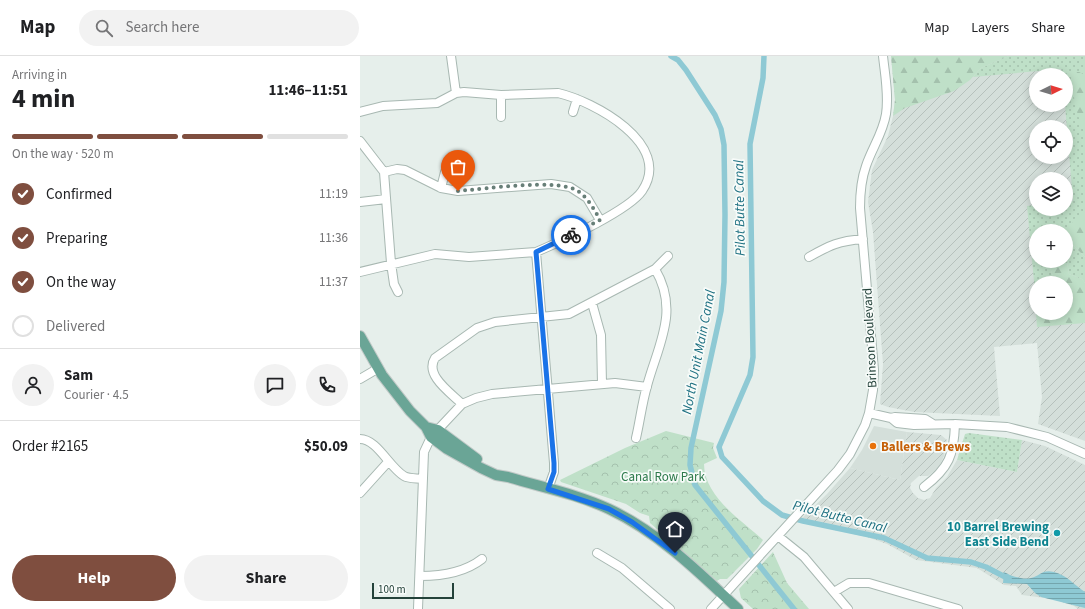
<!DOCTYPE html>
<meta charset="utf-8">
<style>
:root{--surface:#fff;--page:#f2f2f2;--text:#202124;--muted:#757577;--line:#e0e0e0;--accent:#7f4e3f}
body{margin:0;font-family:"Source Sans 3",sans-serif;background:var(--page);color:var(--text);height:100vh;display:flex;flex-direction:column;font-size:15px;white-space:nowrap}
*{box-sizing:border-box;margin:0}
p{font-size:13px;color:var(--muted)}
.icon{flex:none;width:22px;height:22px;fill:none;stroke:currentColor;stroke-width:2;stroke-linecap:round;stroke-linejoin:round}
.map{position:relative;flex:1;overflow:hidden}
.sheet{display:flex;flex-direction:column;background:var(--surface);width:360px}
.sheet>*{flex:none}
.needle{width:26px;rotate:85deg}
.tools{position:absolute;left:669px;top:12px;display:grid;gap:8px}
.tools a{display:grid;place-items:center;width:44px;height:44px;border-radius:50%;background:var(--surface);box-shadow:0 2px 10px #0003;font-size:20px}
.scale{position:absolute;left:12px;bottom:10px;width:82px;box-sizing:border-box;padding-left:4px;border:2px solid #24423a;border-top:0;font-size:11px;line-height:14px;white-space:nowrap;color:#24423a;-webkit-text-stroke:3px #f7fbf9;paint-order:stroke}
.pin{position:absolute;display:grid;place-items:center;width:34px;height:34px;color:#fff;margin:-41px -17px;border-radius:50% 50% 50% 0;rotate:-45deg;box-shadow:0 0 4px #0007}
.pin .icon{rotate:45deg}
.courier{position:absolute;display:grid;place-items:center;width:40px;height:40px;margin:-20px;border:3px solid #1a73e8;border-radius:50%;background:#fff;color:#222;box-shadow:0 1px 5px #0007}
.head em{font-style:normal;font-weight:700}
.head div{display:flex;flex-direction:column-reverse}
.head{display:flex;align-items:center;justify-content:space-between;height:68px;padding:0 12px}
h1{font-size:26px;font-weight:700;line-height:30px}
.bar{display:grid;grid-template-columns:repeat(4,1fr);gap:6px 4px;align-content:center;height:48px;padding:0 12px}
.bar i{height:5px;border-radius:3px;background:var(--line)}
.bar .selected{background:var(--accent)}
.bar p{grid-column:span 4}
.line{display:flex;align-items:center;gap:10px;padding:0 12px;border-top:1px solid var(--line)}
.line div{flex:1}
.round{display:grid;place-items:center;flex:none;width:42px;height:42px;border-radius:21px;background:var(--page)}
ol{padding:0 12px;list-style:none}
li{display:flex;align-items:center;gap:12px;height:44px}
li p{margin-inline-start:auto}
li .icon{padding:4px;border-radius:50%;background:var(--accent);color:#fff;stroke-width:4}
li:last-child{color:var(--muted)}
li i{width:22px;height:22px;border:2px solid var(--line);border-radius:50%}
.cta{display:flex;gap:8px;margin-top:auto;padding:8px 12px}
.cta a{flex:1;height:46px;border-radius:24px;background:var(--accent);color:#fff;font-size:16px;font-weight:700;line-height:46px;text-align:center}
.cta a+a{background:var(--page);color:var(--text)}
header{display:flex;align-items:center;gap:24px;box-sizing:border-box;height:56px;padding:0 20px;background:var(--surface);border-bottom:1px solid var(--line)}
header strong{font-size:19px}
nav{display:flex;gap:22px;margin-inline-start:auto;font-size:14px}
.search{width:280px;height:36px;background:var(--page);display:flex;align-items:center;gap:10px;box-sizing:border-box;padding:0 14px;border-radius:22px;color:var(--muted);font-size:15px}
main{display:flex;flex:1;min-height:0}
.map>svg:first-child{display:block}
</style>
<header>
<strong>Map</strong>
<div class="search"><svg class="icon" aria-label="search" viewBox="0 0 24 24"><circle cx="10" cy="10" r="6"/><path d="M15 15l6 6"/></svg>Search here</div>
<nav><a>Map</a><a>Layers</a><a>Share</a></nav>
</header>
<main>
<section class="sheet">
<div class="head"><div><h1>4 min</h1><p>Arriving in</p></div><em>11:46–11:51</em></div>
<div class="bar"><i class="selected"></i><i class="selected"></i><i class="selected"></i><i></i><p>On the way · 520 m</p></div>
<ol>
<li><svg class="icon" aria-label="check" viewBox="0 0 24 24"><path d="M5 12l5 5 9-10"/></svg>Confirmed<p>11:19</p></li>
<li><svg class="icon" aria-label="check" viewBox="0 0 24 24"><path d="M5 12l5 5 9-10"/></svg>Preparing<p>11:36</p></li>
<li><svg class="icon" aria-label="check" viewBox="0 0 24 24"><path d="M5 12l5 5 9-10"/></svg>On the way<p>11:37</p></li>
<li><i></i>Delivered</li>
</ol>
<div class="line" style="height:72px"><a class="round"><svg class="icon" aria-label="person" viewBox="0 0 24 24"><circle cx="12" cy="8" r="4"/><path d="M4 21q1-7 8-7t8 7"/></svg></a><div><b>Sam</b><p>Courier · 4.5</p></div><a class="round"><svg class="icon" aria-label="chat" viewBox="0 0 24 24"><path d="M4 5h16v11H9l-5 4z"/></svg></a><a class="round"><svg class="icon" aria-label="phone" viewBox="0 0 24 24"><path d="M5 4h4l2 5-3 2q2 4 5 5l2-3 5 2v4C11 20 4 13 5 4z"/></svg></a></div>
<div class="line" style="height:52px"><div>Order #2165</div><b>$50.09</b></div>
<div class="cta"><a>Help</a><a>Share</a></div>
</section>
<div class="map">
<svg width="725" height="553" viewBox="0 0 725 553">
<defs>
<pattern id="industrial-furrows" width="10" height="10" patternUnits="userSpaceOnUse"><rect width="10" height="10" fill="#d4dfda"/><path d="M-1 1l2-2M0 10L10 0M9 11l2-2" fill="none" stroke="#b6c1bc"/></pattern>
<pattern id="grass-dots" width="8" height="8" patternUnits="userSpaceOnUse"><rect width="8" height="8" fill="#bfe0c8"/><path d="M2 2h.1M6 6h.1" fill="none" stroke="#a4c1ad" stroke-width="1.8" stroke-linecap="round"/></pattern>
<pattern id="forest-firs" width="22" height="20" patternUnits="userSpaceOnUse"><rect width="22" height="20" fill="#bfe0c8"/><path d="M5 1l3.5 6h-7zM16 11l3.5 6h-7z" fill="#a4c1ad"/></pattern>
<pattern id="park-crowns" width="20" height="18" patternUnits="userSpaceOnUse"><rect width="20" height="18" fill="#bfe0c8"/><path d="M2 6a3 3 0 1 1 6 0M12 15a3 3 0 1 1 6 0" fill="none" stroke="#a4c1ad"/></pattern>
<pattern id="water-rules" width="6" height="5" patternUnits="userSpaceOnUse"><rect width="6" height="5" fill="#8ec9d4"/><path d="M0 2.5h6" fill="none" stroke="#74a5ad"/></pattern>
</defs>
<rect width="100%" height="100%" fill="#e6efeb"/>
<!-- built -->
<path fill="#d4dfda" d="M 514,370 L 547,376 L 540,424 L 490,412 L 502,394 Z"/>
<!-- industrial -->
<path fill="url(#industrial-furrows)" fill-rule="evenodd" d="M 531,0 L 725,0 L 725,385 L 678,368 L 682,341 L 677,287 L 634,291 L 640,360 L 554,356 L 528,351 L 520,348 L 523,308 L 513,176 L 508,146 L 512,114 L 528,80 L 533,60 L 535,44 ZM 676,19 L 706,19 L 706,49 L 676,49 ZM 676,71 L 706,71 L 706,101 L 676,101 ZM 676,123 L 706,123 L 706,153 L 676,153 ZM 676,175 L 706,175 L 706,205 L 676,205 ZM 676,227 L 706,227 L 706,257 L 676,257 Z
M 547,376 L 581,379 L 587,384 L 584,400 L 579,411 L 568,420 L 559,420 L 551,427 L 550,432 L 553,437 L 558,442 L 564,444 L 570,442 L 576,432 L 587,421 L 597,404 L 657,416 L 662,384 L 685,390 L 725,409 L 725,553 L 718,553 L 714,550 L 693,543 L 662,539 L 656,530 L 644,529 L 617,512 L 556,504 L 527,488 L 507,481 L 438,466 L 467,438 L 490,412 L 540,424 Z"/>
<!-- grass -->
<path fill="url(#grass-dots)" d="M 649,0 L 725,0 L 725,157 L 711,187 L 725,201 L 725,227 L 722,223 L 709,218 L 706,199 L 706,175 L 676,175 L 674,185 L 676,188 L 676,205 L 688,205 L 695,227 L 676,227 L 676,247 L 667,150 L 676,149 L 676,153 L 706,153 L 706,146 L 713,145 L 705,49 L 706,19 L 702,19 L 701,13 L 613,21 L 621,12 Z
M 609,377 L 662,384 L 657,416 L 597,404 L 605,378 Z"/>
<!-- forest -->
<path fill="url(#forest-firs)" d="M 531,0 L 649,0 L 621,12 L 610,24 L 594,35 L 545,52 L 533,60 L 535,44 Z
M 712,16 L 719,16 L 725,19 L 725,74 C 714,57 713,36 712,16 Z
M 725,157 L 725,201 L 711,187 L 707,176 L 714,163 Z
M 706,199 L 709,218 L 722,223 L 725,227 L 725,267 L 677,271 L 676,257 L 706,257 L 706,227 L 695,227 L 688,205 L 706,205 Z"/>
<!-- park -->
<path fill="url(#park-crowns)" d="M 306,375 L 354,387 L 353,392 L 357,402 L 344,408 C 344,440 381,464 403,484 L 397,493 L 367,523 L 360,523 L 357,525 L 290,467 L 289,460 L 280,457 L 266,448 L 201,426 L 200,424 L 265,392 Z
M 413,496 L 427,527 L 449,553 L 393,553 L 381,542 L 379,533 Z"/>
<!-- water -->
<path fill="url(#water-rules)" d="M 644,516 C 651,520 662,524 671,522 C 680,520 682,513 694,516 C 707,519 714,529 725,536 L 725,552 L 681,541 L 675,537 L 667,528 L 643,527 Z"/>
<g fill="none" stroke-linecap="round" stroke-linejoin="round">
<!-- canal -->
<path stroke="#8ec9d4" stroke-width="5.5" d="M 311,0 L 318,4 L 326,14 L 355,59 L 361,73 L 364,89 L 365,159 L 364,226 L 361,255 L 331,392 L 330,409 L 335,429 L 434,553
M 404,0 L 403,22 L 390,88 L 393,301 L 390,319 L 359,391 L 362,401 L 403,445 L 422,459 L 443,465 L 524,482 L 567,502 L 611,506 L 626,511 L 649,523"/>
<!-- minor casing -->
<g stroke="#a8b8b2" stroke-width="10">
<path id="minor" d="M 91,0 L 96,37
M 0,56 L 23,50 L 77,47 L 96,37 L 104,36 L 141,39 L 198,37 C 233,45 314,88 282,135 C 269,154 206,183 183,193 L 176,196 L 109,201 L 75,198 L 0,216
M 213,56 L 217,43
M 141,61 L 141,39
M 0,85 L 24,116 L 31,207 L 34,228 L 38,236
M 24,116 L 37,113 L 45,114 L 81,132 L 98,135 L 191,128 L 210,131 L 227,142 L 240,164
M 81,132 L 85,116
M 0,146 L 26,143
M 176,196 L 194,407 L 194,416 L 188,433
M 449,201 C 470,189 479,185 503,183
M 232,247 L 241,279 L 242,328
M 0,323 L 17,313
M 102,348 C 91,337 64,319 75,302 L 117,272 L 135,266 L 209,258 L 295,213 L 308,200
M 509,357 L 531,362 L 537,367 L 554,369 L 595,368 L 647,371 L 687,381 L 725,398
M 531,362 L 535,361 L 565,363 L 573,368
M 276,382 C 280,365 282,347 287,330 C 298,289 320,255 295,213
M 0,383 C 17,383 29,411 44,420 C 49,423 57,422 63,423
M 564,431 C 589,412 594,399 595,368
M 0,437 L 28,406
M 418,480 L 444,501 L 488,553
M 237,497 L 262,512 L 310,553
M 60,520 C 82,520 104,517 122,503
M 474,536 L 489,527 L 509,527 L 598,553
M 58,553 L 64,396 L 71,381 L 102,348 L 116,342 L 132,338 L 255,327 L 287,331
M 351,553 L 478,414 L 490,398 L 505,369 L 509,357 L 513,334 L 514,314 L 500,152 C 500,137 501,124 506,110 C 512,92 523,77 526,58 C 529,39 525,19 523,0"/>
</g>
<!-- major casing -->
<g stroke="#c2cac8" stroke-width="12">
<path id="major" d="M 0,280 L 22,319 L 50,355 L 66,371 L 71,381 L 87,393 L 121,412 L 136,419 L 148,421 C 181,431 217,438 249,453 C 298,476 339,516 378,553
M 66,371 L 78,374 L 117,403"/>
</g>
<!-- minor -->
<use href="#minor" stroke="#fff" stroke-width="8"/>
<!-- major -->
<use href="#major" stroke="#6aa596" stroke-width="10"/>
</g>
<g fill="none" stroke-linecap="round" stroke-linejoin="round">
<!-- done -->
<path stroke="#687f78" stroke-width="4" stroke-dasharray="0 7.2" d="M 98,135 C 124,133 198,122 218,135 C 228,142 234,153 240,164 L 211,179"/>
<!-- route -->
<path stroke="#1a73e8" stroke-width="5" d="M 211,179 L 176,196 L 194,407 L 194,416 L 188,433 L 249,453 L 272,466 L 315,497"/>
</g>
<!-- markers -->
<circle fill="#e8710a" stroke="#f7fbf9" stroke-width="1.5" cx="513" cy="390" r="4"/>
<circle fill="#0f9aa8" stroke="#f7fbf9" stroke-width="1.5" cx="697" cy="477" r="4"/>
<g text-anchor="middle" stroke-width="3.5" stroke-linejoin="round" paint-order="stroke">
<!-- street labels -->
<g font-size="13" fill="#24423a" stroke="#f7fbf9">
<text transform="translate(509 282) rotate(-93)" y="5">Brinson Boulevard</text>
</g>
<!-- food labels -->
<g font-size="13" font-weight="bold" fill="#c56008" stroke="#f7fbf9" text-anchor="start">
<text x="521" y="395">Ballers &amp; Brews</text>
</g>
<!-- park labels -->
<g font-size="13" fill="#2d7a4b" stroke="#f7fbf9">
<text x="303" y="425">Canal Row Park</text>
</g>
<!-- culture labels -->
<g font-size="13" font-weight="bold" fill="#0d838f" stroke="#f7fbf9" text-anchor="end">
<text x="689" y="475">10 Barrel Brewing<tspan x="689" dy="15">East Side Bend</tspan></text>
</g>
<!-- water labels -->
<g font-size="14" font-style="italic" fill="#1c6f80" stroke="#f7fbf9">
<text transform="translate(379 152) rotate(-91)" y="5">Pilot Butte Canal</text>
<text transform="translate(338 296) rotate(-79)" y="5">North Unit Main Canal</text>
<text transform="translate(480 460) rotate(14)" y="5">Pilot Butte Canal</text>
</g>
</g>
</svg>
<div class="tools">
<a><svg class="needle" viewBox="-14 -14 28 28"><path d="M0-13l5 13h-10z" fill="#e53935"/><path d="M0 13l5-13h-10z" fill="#757577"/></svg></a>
<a><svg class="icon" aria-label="locate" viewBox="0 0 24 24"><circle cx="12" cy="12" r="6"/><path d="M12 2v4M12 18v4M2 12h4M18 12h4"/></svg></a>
<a><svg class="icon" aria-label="layers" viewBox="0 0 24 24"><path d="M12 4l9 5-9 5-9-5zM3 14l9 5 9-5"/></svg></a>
<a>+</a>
<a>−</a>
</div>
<div class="scale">100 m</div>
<div class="pin" style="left:98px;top:135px;background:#ea580c"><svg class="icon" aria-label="bag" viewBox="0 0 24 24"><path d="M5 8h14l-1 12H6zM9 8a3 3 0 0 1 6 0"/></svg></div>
<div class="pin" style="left:315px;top:497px;background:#1f2937"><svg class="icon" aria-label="home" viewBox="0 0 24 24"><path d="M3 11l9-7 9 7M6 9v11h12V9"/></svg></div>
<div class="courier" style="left:211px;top:179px"><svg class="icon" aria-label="bike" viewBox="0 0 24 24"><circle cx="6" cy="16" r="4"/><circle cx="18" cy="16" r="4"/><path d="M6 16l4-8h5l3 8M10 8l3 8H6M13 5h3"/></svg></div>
</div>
</main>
